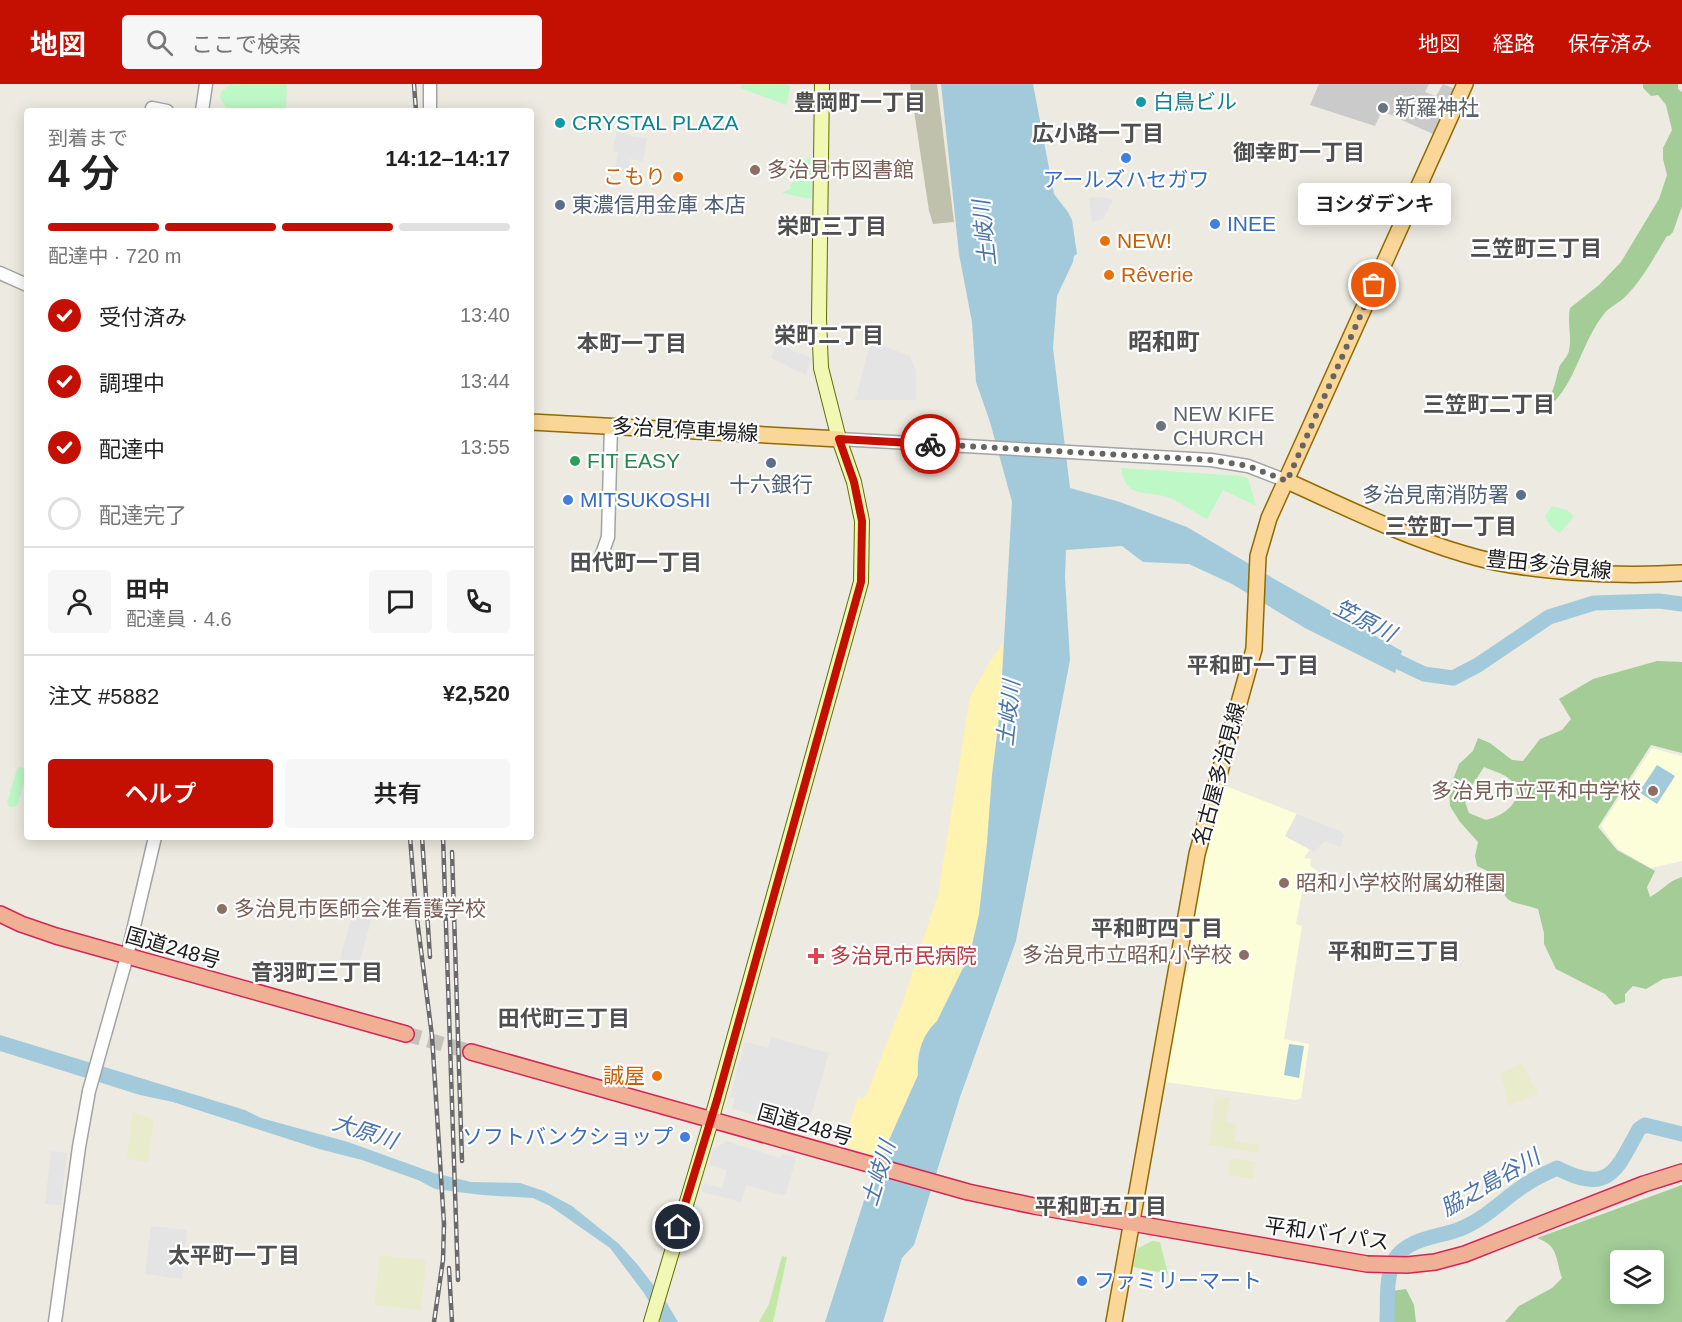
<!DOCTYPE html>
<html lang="ja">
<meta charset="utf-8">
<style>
:root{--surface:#fff;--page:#f6f6f6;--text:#222;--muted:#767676;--line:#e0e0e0;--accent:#c40f03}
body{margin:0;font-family:Arial,"Noto Sans JP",sans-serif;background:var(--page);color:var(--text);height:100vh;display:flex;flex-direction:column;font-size:22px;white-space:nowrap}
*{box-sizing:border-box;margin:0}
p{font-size:20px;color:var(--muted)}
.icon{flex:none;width:33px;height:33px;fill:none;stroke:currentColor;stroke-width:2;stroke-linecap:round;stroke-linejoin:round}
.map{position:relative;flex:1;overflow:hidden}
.drawer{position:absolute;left:24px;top:24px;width:510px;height:732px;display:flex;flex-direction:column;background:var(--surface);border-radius:6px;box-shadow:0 3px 15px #0003}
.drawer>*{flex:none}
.tools{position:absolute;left:1610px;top:1166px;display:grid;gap:12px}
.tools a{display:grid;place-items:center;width:54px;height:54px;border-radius:6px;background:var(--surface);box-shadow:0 3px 15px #0003;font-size:30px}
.pin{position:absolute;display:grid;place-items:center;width:51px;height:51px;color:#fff;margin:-26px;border:3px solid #fff;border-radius:50%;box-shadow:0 2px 6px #0007}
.courier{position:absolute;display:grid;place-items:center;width:60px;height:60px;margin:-30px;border:4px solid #c40f03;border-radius:50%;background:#fff;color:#222;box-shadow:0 2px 8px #0007}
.bubble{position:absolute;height:42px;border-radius:6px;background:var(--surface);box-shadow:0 3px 15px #0003;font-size:20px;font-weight:600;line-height:42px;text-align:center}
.summary em{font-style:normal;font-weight:600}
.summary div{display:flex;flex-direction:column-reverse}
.summary{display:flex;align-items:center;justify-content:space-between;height:102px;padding:0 24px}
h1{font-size:39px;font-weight:600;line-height:45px}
.bar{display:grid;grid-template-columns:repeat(4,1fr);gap:9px 6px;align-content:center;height:72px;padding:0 24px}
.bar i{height:8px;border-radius:4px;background:var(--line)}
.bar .current{background:var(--accent)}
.bar p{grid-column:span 4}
.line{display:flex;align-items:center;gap:15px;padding:0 24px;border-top:2px solid var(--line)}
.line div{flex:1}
.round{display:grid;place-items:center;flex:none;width:63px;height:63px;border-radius:6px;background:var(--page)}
ol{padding:0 24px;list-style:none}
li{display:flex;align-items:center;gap:18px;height:66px}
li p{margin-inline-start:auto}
li .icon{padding:6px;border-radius:50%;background:var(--accent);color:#fff;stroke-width:4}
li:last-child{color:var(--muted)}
li i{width:33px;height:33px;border:3px solid var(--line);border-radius:50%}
.primary-button{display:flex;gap:12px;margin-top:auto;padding:12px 24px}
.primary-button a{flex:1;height:69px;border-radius:6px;background:var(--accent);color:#fff;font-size:24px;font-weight:600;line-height:69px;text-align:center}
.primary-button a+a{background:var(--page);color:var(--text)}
header{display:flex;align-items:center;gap:36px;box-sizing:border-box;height:84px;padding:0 30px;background:var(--accent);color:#fff}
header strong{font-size:28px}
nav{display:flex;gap:33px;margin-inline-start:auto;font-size:21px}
.search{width:420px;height:54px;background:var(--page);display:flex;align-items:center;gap:15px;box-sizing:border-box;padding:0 21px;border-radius:6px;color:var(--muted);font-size:22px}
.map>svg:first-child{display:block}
</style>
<header>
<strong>地図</strong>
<div class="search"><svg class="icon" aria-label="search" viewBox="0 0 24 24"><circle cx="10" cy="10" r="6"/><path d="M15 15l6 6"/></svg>ここで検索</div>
<nav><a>地図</a><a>経路</a><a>保存済み</a></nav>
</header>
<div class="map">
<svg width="1682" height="1238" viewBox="0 0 1682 1238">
<rect width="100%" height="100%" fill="#edeae1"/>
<!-- education -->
<path fill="#fcfed9" d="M 1652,664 L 1682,672 L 1682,777 L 1651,784 L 1618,765 L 1601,742 Z
M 1226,702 L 1297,730 L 1285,752 L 1310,765 L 1304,774 L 1311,775 L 1310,782 L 1318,787 L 1302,809 L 1296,840 L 1302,842 L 1284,955 L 1309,960 L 1301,1014 L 1296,1016 L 1165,998 L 1183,893 L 1188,887 L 1193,854 L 1190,853 L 1203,770 L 1223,703 Z"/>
<!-- religious -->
<path fill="#cacaca" d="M 1319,0 L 1429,0 L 1425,8 L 1436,12 L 1443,0 L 1455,5 L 1435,51 L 1382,27 L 1375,42 L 1310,21 Z"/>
<!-- construction -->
<path fill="#c0c1ad" d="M 910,0 L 937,0 L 954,138 L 933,140 L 929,127 Z"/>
<!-- farmland -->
<path fill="#e8eccc" d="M 1521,978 L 1538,1010 L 1508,1022 L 1501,990 Z
M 1216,1012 L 1230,1014 L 1226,1038 L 1237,1040 L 1234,1057 L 1259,1061 L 1257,1069 L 1208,1061 Z
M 133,1028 L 154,1036 L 148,1078 L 126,1075 Z
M 1231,1074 L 1256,1078 L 1253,1095 L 1228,1091 Z
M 380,1171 L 426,1176 L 421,1226 L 374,1221 Z"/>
<!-- grass -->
<path fill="#c3e7a7" d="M 1152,1157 L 1160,1158 L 1168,1190 L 1133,1183 L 1137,1165 Z
M 782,1172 L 787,1173 L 773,1238 L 759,1238 L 769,1220 Z"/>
<!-- forest -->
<path fill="#a3cc96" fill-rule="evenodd" d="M 1643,0 L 1678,0 L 1678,5 L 1682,8 L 1682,122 L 1673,148 L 1669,152 L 1667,152 C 1654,173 1643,195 1625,213 C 1619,219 1609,223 1604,230 C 1583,256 1577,293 1555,317 L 1550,312 C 1555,303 1556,294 1559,284 C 1561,278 1567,274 1569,267 C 1572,253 1567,238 1570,224 L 1599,201 L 1621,178 L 1659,115 L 1667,91 L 1663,75 L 1663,64 L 1672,46 L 1666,21 L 1658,11 L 1651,12 L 1643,4 Z
M 1657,577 L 1682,578 L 1682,669 L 1651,661 L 1598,743 L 1617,766 L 1655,787 L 1647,803 L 1650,813 C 1663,806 1668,797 1682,793 L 1682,892 L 1663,895 L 1646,905 L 1633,902 L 1625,910 L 1625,918 L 1615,921 L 1605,910 L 1556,885 L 1544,860 L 1544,849 L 1538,825 C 1510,815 1507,825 1498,792 L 1477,782 L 1475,772 L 1478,758 L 1460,738 L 1450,722 L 1449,706 L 1459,680 L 1473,667 L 1478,654 L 1490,659 L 1512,676 L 1523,677 L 1540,655 L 1562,646 L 1571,635 L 1559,615 L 1593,595 ZM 1484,683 C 1491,686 1501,689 1507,693 C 1531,711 1506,732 1486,736 L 1469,729 L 1465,718 L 1471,703 Z
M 1682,1101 L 1682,1238 L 1505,1238 L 1519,1222 L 1552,1204 L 1562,1194 C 1555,1174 1559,1162 1537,1154 ZM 1620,1176 L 1653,1176 L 1653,1209 L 1620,1209 Z
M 1406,1205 L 1414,1221 L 1416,1238 L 1392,1238 L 1393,1207 Z"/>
<!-- sand -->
<path fill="#fef3af" d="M 1004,558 L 1000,627 L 992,691 L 987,759 L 979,830 L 970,870 L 937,937 L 930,944 L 917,972 L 918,991 L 881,1074 L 842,1061 L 858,1013 L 861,1015 L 866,1012 L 902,920 L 938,810 L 970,613 L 988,580 Z"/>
<!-- park -->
<path fill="#bdf8c6" d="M 231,0 L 287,0 L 286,27 L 228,27 L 220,14 L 221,8 Z
M 742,0 L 786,0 L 790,2 L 787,21 L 740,4 Z
M 812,73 L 811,115 L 782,109 L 791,104 L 790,101 L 794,97 L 798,74 L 806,76 Z
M 1121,384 L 1241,392 L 1248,394 L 1256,422 L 1223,406 L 1207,435 C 1194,429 1177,415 1164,412 C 1142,407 1125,413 1121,384 Z
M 1552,422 L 1567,426 L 1574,432 L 1560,449 L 1550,442 L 1545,432 Z
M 20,683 L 24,684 L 27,688 L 17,722 L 10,723 L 7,719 L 17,685 Z"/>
<!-- parking -->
<path fill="#e4e4e4" d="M 617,46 L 632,52 L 647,54 L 643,77 L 630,75 L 628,87 L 615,85 L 618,68 L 613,67 Z
M 1103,113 L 1113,116 L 1103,135 L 1092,138 L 1089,114 Z
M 871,257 L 910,272 L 916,287 L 916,316 L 855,316 Z
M 777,260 L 811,274 L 806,291 L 771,274 Z
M 1297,730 L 1342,748 L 1344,752 L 1340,763 L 1325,757 L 1314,768 L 1285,752 Z
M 352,831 L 371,836 L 359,880 L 340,875 Z
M 771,953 L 829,969 L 807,1045 L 732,1025 L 735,1014 L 730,1013 L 745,958 L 768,964 Z
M 726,1057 L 780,1074 L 782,1070 L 796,1074 L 786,1109 L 782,1111 L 746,1101 L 741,1118 L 702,1108 L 704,1099 L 722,1104 L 727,1086 L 709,1081 L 713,1065 Z
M 51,1067 L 67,1069 L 61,1121 L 45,1120 Z
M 151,1142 L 187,1146 L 182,1195 L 145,1190 Z"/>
<!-- water -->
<path fill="#a2cadb" d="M 941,0 L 1033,0 L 1054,110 L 1068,128 L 1072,136 L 1077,170 L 1074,172 L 1073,178 L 1057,212 L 1053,264 L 1070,404 L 1120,418 L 1187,443 L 1276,496 L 1402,567 L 1395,589 L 1305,544 L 1232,500 L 1189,480 L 1143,478 L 1122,462 L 1066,466 L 1065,493 L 1070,576 L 1016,857 L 960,1013 L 914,1161 L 902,1174 L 883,1238 L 825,1238 L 869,1101 L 918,991 C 917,970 921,952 937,937 L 970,870 L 979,830 L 987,759 L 992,691 L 1000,627 L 1012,418 L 990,338 L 976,298 L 972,238 L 959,170 Z
M 1657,681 L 1675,692 L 1657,720 L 1639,708 Z
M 0,951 L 245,1026 L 261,1034 L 348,1058 L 434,1089 L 471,1098 L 520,1099 L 544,1107 L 572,1122 L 619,1160 L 637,1180 L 665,1216 L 678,1238 L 661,1238 L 644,1209 L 610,1164 L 550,1122 L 533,1114 L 482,1111 L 435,1105 L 418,1096 L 362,1076 L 319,1065 L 173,1018 L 140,1011 L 0,967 Z
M 1289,960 L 1304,962 L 1299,994 L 1284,991 Z"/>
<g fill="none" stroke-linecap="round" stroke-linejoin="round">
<!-- river -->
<path stroke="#a2cadb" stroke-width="15" d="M 1380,569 L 1424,590 L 1453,594 L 1478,581 L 1549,533 L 1594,519 L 1659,517 L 1682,520
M 1387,1238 C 1388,1218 1385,1193 1395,1175 C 1407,1154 1440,1153 1460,1145 C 1486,1135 1505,1113 1528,1099 C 1537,1093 1547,1089 1557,1084 C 1609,1111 1616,1087 1639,1045 L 1645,1041 L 1682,1050"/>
<!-- trunk-tunnel -->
<path stroke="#c3c1ba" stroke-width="15" stroke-dasharray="15 8" stroke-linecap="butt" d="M 406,950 L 471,968"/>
<!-- tertiary casing -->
<g stroke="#a3a3a3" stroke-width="15">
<path id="tertiary" d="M 152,24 L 167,27
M 202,27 L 206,0
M 430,27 L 430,0
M 0,189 L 27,201
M 839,355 L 1211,376 L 1248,382 L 1287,397
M 602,470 L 608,453 L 611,342
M 55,1238 L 79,1063 L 89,1007 L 127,872 L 155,753"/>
</g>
<!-- secondary casing -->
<g stroke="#5d6f06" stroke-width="16">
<path id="secondary" d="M 651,1238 L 711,1037 L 861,498 L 862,437 L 854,398 L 839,355 L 821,284 L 819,235 L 822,0"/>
</g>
<!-- primary casing -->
<g stroke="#916b02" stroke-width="18">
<path id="primary" d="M 531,338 L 839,355
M 1287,397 C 1345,423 1403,452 1464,470 C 1525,489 1618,493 1682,489
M 1114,1238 L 1197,770 L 1254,565 L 1258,472 L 1269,434 L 1465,0"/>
</g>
<!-- trunk casing -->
<g stroke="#d32657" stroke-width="18">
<path id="trunk" d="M 0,830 L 21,840 L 56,852 L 406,950
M 471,968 L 968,1108 L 1034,1122 L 1367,1180 L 1407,1181 L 1435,1178 L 1465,1170 L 1644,1100 L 1682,1088"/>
</g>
<!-- tertiary -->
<use href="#tertiary" stroke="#fff" stroke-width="12"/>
<!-- secondary -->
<use href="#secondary" stroke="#f0f8b4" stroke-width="14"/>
<!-- primary -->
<use href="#primary" stroke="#fad699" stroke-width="15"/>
<!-- trunk -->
<use href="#trunk" stroke="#efb096" stroke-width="15"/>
<!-- rail casing -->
<g stroke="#6a6a6a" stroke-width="4.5">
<path id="rail" d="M 414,0 L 416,27
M 410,753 L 416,827 L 432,952 L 444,1140 L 443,1176 L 434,1238
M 422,753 L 430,873
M 443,753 L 458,1196
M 452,768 L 462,1077
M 449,1184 L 452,1238"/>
</g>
<!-- rail -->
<use href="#rail" stroke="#fff" stroke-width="2" stroke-dasharray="7" stroke-linecap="butt"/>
</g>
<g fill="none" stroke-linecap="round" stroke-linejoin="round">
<!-- done -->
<path stroke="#656461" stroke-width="6" stroke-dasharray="0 10.8" d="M 930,360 L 1211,376 L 1248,382 L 1287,397 L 1374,201"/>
<!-- route -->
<path stroke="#c40f03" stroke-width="8" d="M 678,1143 L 717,1016 L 861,498 L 862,437 L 854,398 L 839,355 L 930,360"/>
</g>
<!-- markers -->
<g fill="#0f9aa8" stroke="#fff" stroke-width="2">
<circle cx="1141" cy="18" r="6"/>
<circle cx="560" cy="39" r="6"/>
</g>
<g fill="#6b7280" stroke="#fff" stroke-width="2">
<circle cx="1383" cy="24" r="6"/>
<circle cx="1161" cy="342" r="6"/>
</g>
<g fill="#3f7fe0" stroke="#fff" stroke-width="2">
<circle cx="1126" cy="74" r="6"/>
<circle cx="1215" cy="140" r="6"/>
<circle cx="568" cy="416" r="6"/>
<circle cx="685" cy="1053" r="6"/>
<circle cx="1082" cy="1197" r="6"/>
</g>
<g fill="#8d6e63" stroke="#fff" stroke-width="2">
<circle cx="755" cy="86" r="6"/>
<circle cx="1653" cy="707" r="6"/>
<circle cx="1284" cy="799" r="6"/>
<circle cx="222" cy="825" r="6"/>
<circle cx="1244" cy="871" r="6"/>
</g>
<g fill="#e8710a" stroke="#fff" stroke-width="2">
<circle cx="678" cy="93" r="6"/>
<circle cx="1105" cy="157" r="6"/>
<circle cx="1109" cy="191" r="6"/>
<circle cx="657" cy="992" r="6"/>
</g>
<g fill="#5c6f8a" stroke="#fff" stroke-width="2">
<circle cx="560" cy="121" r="6"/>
<circle cx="771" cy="379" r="6"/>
<circle cx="1521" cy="411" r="6"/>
</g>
<circle fill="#2e9e5b" stroke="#fff" stroke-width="2" cx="575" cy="377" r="6"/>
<path fill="#e0444e" stroke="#fff" stroke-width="2" d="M813 863h6v6h6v6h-6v6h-6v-6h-6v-6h6z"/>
<g text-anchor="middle" stroke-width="4.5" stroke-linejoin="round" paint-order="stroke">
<!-- culture labels -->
<g font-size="21" fill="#0d838f" stroke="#fff" text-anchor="start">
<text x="1153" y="25">白鳥ビル</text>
<text x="572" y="46">CRYSTAL PLAZA</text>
</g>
<!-- worship labels -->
<g font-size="21" fill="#5b616d" stroke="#fff" text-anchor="start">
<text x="1395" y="31">新羅神社</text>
<text x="1173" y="337">NEW KIFE<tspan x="1173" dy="24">CHURCH</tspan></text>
</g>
<!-- education labels -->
<g font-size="21" fill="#785e54" stroke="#fff" text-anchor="start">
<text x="767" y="93">多治見市図書館</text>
<text x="1641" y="714" text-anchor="end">多治見市立平和中学校</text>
<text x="1296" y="806">昭和小学校附属幼稚園</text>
<text x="234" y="832">多治見市医師会准看護学校</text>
<text x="1232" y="878" text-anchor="end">多治見市立昭和小学校</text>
</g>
<!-- food labels -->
<g font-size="21" fill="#c56008" stroke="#fff" text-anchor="end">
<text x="666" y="100">こもり</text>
<text x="1117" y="164" text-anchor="start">NEW!</text>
<text x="1121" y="198" text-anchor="start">Rêverie</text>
<text x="645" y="999">誠屋</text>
</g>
<!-- shop labels -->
<g font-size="21" fill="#366cbe" stroke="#fff" text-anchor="start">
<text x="1126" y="103" text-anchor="middle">アールズハセガワ</text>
<text x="1227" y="147">INEE</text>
<text x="580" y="423">MITSUKOSHI</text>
<text x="673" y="1060" text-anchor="end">ソフトバンクショップ</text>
<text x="1094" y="1204">ファミリーマート</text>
</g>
<!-- service labels -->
<g font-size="21" fill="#4e5e75" stroke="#fff" text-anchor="start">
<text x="572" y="128">東濃信用金庫 本店</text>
<text x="771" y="408" text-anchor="middle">十六銀行</text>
<text x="1509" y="418" text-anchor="end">多治見南消防署</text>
</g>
<!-- street labels -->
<g font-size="21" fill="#1c1c1c" stroke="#fff">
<text transform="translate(685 346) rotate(3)" y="7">多治見停車場線</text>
<text transform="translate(1549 481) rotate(6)" y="7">豊田多治見線</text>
<text transform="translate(1219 690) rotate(-75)" y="7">名古屋多治見線</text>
<text transform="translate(173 864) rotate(16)" y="7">国道248号</text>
<text transform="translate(805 1041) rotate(16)" y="7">国道248号</text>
<text transform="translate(1327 1150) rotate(8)" y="7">平和バイパス</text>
</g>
<!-- leisure labels -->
<g font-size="21" fill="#27864d" stroke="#fff" text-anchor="start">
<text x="587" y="384">FIT EASY</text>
</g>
<!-- health labels -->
<g font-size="21" fill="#be3a42" stroke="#fff" text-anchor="start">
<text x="830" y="879">多治見市民病院</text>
</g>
<!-- neighbourhood labels -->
<g font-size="22" font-weight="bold" fill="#4f4f4f" stroke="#fff">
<text x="860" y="26">豊岡町一丁目</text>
<text x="1098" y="57">広小路一丁目</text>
<text x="1299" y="76">御幸町一丁目</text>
<text x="832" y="150">栄町三丁目</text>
<text x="1536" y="172">三笠町三丁目</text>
<text x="829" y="259">栄町二丁目</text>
<text x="632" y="267">本町一丁目</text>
<text x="1489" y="328">三笠町二丁目</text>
<text x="1451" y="450">三笠町一丁目</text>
<text x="636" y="486">田代町一丁目</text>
<text x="1253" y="589">平和町一丁目</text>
<text x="1157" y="852">平和町四丁目</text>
<text x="1394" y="875">平和町三丁目</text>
<text x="317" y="896">音羽町三丁目</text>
<text x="564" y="942">田代町三丁目</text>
<text x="1101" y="1130">平和町五丁目</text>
<text x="234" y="1179">太平町一丁目</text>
</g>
<!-- water labels -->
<g font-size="22" font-style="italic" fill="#4a74a9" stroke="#fff">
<text transform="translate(984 149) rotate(-96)" y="8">土岐川</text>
<text transform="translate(1365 536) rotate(27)" y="8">笠原川</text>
<text transform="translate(1008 629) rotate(-84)" y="8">土岐川</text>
<text transform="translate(365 1047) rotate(18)" y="8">大原川</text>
<text transform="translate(878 1089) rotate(-73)" y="8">土岐川</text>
<text transform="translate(1490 1098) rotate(-30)" y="8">脇之島谷川</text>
</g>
<!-- quarter labels -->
<g font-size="24" font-weight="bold" fill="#4f4f4f" stroke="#fff">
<text x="1164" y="266">昭和町</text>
</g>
</g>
</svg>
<div class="tools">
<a><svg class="icon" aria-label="layers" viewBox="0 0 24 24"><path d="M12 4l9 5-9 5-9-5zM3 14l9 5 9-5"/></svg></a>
</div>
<div class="pin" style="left:1374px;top:201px;background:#ea580c"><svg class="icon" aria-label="bag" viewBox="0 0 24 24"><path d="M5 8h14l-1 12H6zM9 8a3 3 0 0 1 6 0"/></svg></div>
<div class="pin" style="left:678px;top:1143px;background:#1f2937"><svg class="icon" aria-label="home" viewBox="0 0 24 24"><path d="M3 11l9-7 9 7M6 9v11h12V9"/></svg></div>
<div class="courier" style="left:930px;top:360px"><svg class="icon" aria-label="bike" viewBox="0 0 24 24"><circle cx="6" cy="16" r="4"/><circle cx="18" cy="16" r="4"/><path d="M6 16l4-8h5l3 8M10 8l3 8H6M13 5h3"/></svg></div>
<div class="bubble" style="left:1298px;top:99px;width:153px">ヨシダデンキ</div>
<section class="drawer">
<div class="summary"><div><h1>4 分</h1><p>到着まで</p></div><em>14:12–14:17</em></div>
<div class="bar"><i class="current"></i><i class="current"></i><i class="current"></i><i></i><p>配達中 · 720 m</p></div>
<ol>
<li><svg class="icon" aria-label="check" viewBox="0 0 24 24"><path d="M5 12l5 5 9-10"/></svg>受付済み<p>13:40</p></li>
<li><svg class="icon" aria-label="check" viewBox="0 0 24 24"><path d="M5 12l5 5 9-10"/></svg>調理中<p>13:44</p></li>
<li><svg class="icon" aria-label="check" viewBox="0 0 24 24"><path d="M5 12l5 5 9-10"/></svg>配達中<p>13:55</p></li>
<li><i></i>配達完了</li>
</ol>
<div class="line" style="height:108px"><a class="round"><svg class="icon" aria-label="person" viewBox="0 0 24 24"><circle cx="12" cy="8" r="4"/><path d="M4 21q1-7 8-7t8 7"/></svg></a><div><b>田中</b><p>配達員 · 4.6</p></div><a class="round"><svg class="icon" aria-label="chat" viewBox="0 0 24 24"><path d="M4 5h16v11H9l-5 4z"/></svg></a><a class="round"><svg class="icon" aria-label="phone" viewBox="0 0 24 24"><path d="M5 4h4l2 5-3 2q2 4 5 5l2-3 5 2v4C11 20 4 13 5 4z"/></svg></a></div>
<div class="line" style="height:78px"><div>注文 #5882</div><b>¥2,520</b></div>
<div class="primary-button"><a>ヘルプ</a><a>共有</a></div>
</section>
</div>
